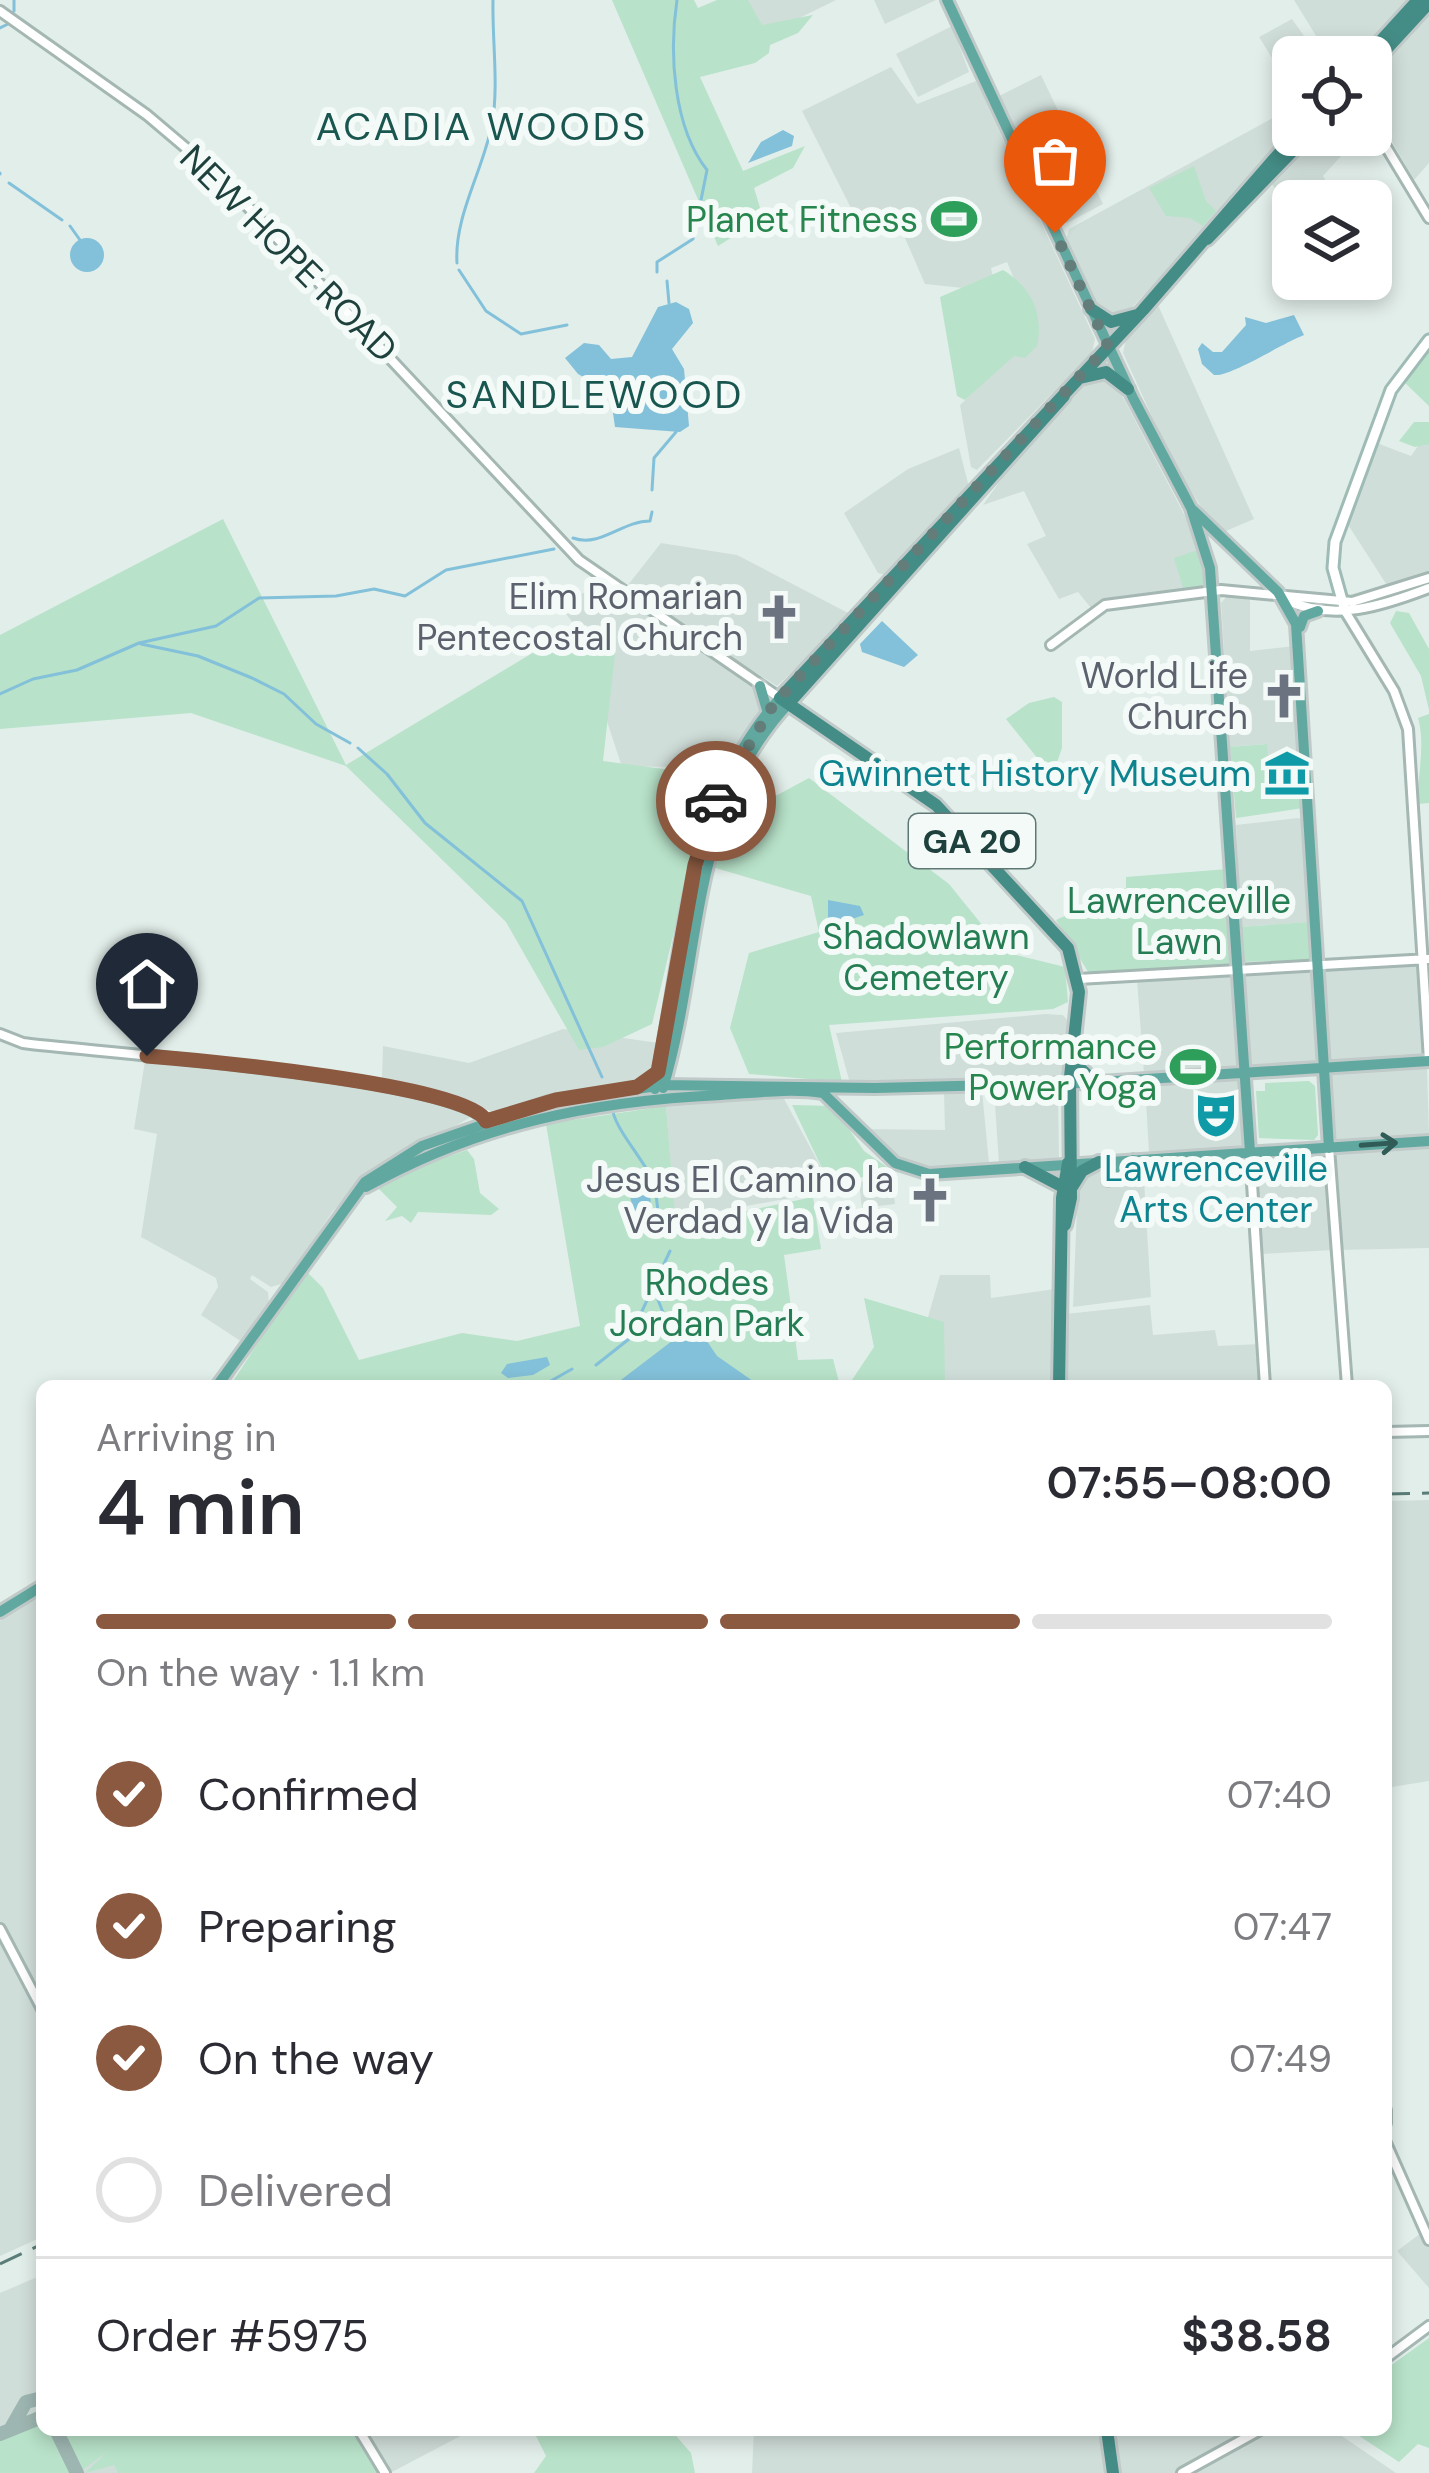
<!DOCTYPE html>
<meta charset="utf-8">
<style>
:root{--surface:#fff;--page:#f2f2f3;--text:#2b2b33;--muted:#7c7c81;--line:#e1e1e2;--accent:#8a5940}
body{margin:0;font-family:"DM Sans",sans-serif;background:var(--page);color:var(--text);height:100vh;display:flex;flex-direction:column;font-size:45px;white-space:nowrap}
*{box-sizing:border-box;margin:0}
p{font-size:39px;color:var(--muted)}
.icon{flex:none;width:66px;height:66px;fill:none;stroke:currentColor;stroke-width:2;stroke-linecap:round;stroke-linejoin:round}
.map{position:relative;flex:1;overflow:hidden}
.details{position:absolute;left:36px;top:1380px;width:1356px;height:1056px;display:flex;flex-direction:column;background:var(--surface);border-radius:18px;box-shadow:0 6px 18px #0003}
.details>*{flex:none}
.fabs{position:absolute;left:1272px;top:36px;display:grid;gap:24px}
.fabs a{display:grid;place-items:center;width:120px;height:120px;border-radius:18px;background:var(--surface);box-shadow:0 6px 18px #0003;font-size:60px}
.pin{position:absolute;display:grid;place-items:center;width:102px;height:102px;color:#fff;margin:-123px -51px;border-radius:50% 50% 50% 0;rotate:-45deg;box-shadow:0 0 12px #0007}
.pin .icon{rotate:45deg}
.courier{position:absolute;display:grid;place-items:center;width:120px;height:120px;margin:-60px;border:9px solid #8a5940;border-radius:50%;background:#fff;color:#222;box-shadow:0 3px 15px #0007}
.overview em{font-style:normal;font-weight:600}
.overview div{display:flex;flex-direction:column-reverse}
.overview{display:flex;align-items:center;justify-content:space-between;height:204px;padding:0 60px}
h1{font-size:78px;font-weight:600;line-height:90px}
.bar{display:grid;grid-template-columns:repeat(4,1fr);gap:18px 12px;align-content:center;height:144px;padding:0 60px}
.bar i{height:15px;border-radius:9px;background:var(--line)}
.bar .active{background:var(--accent)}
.bar p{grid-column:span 4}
.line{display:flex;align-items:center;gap:30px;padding:0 60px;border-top:3px solid var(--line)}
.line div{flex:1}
ol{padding:0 60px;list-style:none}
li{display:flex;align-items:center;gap:36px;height:132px}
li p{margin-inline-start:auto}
li .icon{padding:12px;border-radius:50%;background:var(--accent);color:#fff;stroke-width:4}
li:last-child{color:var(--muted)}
li i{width:66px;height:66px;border:6px solid var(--line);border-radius:50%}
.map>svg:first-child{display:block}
</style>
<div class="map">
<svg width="1429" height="2473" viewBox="0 0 1429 2473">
<rect width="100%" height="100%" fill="#e2eeea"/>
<!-- built -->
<path fill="#d0ded9" d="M 745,0 L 836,0 L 763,36 Z
M 874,0 L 936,0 L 885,24 Z
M 1294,0 L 1410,0 L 1357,57 L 1329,57 Z
M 1429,10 L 1429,163 L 1414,180 L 1371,105 L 1371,77 Z
M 1292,19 L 1319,57 L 1293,57 L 1293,91 L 1259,37 Z
M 952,26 L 969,72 L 918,97 L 896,54 Z
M 891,67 L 917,104 L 976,81 L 1095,339 L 1092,353 L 977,470 L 971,467 L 960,405 L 1036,332 L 1007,262 L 991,268 L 993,277 L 963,288 L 925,284 L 891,206 L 857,220 L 802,111 Z
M 1041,75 L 1103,204 L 1067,223 L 1056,219 L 999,96 Z
M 1293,107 L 1293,133 L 1174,263 L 1122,318 L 1101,314 L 1066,240 L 1069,229 Z
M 1314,135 L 1360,135 L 1323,176 L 1328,184 L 1315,201 L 1293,201 L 1293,210 L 1270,182 Z
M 1158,305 L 1254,519 L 1219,534 L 1175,467 L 1123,353 L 1126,339 Z
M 1094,376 L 1114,380 L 1196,537 L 1206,566 L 1203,587 L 1091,608 L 1078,592 L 1059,599 L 1027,544 L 1046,536 L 1024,491 L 983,505 L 1016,458 Z
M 1429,430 L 1429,576 L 1390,590 L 1345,520 L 1374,442 L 1411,456 Z
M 959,448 L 969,487 L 885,575 L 878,573 L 844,513 L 908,469 Z
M 661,543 L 737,555 L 852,615 L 777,686 L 624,590 Z
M 601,583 L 763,695 L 766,708 L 729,766 L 622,767 L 576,627 L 560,606 Z
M 1228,595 L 1250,600 L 1250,651 L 1295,646 L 1300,765 L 1269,767 L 1266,744 L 1230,747 L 1221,603 Z
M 1298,818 L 1304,820 L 1311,922 L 1241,927 L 1236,825 Z
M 1418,962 L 1425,1056 L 1330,1060 L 1324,968 Z
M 1313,967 L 1320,1064 L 1250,1069 L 1243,971 Z
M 1234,971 L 1239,1070 L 1144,1074 L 1137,980 Z
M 1045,1014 L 1063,1015 L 1068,1021 L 1063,1074 L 1056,1080 L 850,1083 L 836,1033 Z
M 563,1029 L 658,1043 L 652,1071 L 643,1080 L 491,1111 L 382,1078 L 383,1046 L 469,1063 Z
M 145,1061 L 233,1066 L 402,1093 L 450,1103 L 471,1117 L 369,1175 L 333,1211 L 284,1283 L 271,1287 L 252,1275 L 250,1279 L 268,1292 L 269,1304 L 242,1342 L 201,1315 L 218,1287 L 216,1278 L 141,1237 L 157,1134 L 134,1129 Z
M 1427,1067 L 1429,1137 L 1334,1142 L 1328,1075 Z
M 1240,1080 L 1245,1147 L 1149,1152 L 1145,1084 Z
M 1058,1086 L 1059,1159 L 999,1164 L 994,1090 Z
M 982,1091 L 989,1163 L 985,1168 L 939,1172 L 904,1164 L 863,1129 L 945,1130 L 944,1092 Z
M 782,1095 L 830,1184 L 807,1195 L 675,1219 L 666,1106 Z
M 1429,1145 L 1429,1248 L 1340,1250 L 1336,1152 Z
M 1325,1154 L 1334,1250 L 1261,1254 L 1254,1159 Z
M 1143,1163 L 1151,1297 L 1073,1307 L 1078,1183 L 1091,1168 Z
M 892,1180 L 895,1204 L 862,1208 L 859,1182 Z
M 940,1275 L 990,1275 L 991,1298 L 1055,1289 L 1056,1315 L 1150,1305 L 1153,1335 L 1215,1330 L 1218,1346 L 1260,1344 L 1265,1386 L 925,1386 L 928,1317 Z
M 1429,1500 L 1429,1781 L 1386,1788 L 1386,1501 Z
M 42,1589 L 42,2237 L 0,2256 L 0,1621 Z
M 1429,2227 L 1429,2288 L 1397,2251 Z
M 42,2275 L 42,2430 L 351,2430 L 376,2473 L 0,2473 L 0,2293 Z
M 358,2430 L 472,2430 L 390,2473 L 382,2473 Z
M 754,2430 L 1333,2430 L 1396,2473 L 752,2473 Z"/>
<!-- green -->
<path fill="#b8e2c9" d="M 612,0 L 694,0 L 698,8 L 717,0 L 748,0 L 762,25 L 813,15 L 798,33 L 770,45 L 769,53 L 755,63 L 700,77 L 743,171 L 805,146 L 793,168 L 754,188 L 763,218 L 718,246 Z
M 1194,166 L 1206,201 L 1216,211 L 1203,226 L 1190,218 L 1166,216 L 1149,188 Z
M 1003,270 C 1031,287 1044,313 1037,346 L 1025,358 L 1014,356 L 965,400 L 957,396 L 940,297 Z
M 1429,348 L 1429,406 L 1402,380 Z
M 1414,422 L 1429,422 L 1429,444 L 1415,447 L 1399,441 Z
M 223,519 L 346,765 L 579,625 L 615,654 L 603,761 L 724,777 L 701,819 L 652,1024 L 603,1047 L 579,1050 L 506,922 L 346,766 L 191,713 L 0,729 L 0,635 Z
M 1198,550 L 1206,579 L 1200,588 L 1184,591 L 1174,558 Z
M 1396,611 L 1409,613 L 1429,649 L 1429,710 L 1421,676 L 1390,623 Z
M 1054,697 L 1062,702 L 1062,748 L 1055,768 L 1047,770 L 1006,719 L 1029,703 Z
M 1429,714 L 1429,803 L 1418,804 C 1417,774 1426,747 1418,718 Z
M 1267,744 L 1269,767 L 1300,765 L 1303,808 L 1236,818 L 1230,747 Z
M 809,778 L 949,884 L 1004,952 L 1065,967 L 1068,1002 L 1053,1009 L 829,1025 L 842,1082 L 749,1074 L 730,1028 L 749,953 L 819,932 L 811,896 L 712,867 L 732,810 L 742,814 Z
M 1228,869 L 1230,964 L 1090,975 L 1056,920 L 1126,888 L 1126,877 Z
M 1309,922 L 1309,960 L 1243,962 L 1241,927 Z
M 1309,1081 L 1315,1086 L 1318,1135 L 1314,1140 L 1259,1138 L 1256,1091 L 1265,1091 L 1265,1083 Z
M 792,1105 L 833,1106 L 864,1151 L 887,1167 L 887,1173 L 829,1183 Z
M 666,1106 L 676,1226 L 813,1197 L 821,1249 L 784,1255 L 798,1360 L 833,1359 L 840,1386 L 230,1386 L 305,1270 L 323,1288 L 359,1360 L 462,1333 L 517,1341 L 580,1326 L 546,1124 Z
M 467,1150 L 474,1159 L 480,1193 L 499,1209 L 491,1215 L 418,1212 L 411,1223 L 402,1216 L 385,1221 L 397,1207 L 378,1188 L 408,1170 Z
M 864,1298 L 944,1322 L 945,1386 L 848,1386 L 874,1347 Z
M 1429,2338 L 1429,2448 L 1418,2444 L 1399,2462 L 1350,2430 L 1386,2430 L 1386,2369 Z
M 42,2422 L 42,2430 L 52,2430 L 72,2473 L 0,2473 L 0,2440 Z
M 70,2430 L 356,2430 L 382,2473 L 118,2473 L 114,2465 L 85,2473 L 107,2452 L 81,2471 L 66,2439 Z
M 533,2430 L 671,2430 L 691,2453 L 695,2473 L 534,2473 L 546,2456 Z"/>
<!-- water -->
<path fill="#83c0d9" d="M 783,130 L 794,136 L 792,146 L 748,163 L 761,142 Z
M70 255a17 17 0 1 1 34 0a17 17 0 1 1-34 0Z
M 676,302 L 689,309 L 693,323 L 672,349 L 684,369 L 689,426 L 680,432 L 615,427 L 610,392 L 578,374 L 565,358 L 584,343 L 599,345 L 611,359 L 632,357 L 658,307 Z
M 1294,315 L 1304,335 C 1281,344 1230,377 1214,375 L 1202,364 L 1198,349 L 1202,343 L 1213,352 L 1222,352 L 1246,325 L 1245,317 L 1266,323 Z
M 882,621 L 918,655 L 904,667 L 862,652 L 860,644 Z
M 828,900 L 860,906 L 864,915 L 828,927 Z
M 641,1181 L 650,1193 L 653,1231 L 636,1227 L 630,1195 Z
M 666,1314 L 680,1332 L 696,1325 L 717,1356 L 760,1386 L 613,1386 L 676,1338 Z
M 547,1357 L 550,1365 L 533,1375 L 508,1378 L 501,1373 L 507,1364 Z"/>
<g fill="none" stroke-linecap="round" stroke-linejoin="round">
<!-- stream -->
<path stroke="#83c0d9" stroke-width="3" d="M 14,0 L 14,11
M 677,0 C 669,52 673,127 707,170 L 699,210
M 0,28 L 8,24
M 0,173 L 0,174
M 9,183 L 62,220
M 70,226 L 80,240
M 457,263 C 454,216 483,171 492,124 C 499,86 492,40 493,0
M 459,270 L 486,311 L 521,334 L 567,325
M 657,272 L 657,262 L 693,239 L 695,223
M 667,281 L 669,303
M 652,490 L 654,458 L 676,432
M 573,538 C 600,548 622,521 650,521 L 652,512
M 141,644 L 198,656 L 252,678 L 284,694 L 316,724 L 350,743
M 0,694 L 33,679 L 77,670 L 139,643 L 216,626 L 259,598 L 336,596 L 374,589 L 405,596 L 446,570 L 554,549
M 358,748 L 387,774 L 425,823 L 522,901 L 602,1077
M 613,1112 C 617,1130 641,1157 651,1177 C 659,1193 656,1215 662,1233
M 656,1295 L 664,1315
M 596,1365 L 629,1339 L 670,1251
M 542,1386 L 572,1369"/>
<!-- taxiway -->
<path stroke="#9eb6b1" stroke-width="14" d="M 10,2430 L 26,2402 L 42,2398
M 56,2430 L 77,2473
M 0,2434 L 42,2417"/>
<!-- tertiary casing -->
<g stroke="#a4b7b3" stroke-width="14">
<path id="tertiary" d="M 0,11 L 147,115 L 219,176 L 579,560 L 780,698
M 1371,122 L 1429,218
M 1286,600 C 1334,622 1382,606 1429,588
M 1345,611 L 1394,691 L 1408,729 L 1429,1060
M 1051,645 L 1105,605 L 1221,590 L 1352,602 L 1429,578
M 1078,979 L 1429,959
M 0,1034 L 23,1043 C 88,1052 469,1077 486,1123
M 1329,1148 L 1347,1386
M 1250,1152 L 1265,1386
M 1386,1432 L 1429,1431
M 0,1929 L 42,2009
M 1386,2110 L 1386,2123
M 1386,2143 L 1429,2240
M 1386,2358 L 1429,2326
M 359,2430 L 385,2473
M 1182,2473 L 1260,2430"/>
</g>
<!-- secondary casing -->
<g stroke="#9fbbb5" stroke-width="15">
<path id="secondary" d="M 1345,611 L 1333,568 L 1335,542 L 1391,390 L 1429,340"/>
</g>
<!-- primary casing -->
<g stroke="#c0cac9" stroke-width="16">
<path id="primary" d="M 947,0 L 1133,398 L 1191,508 L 1210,568 L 1250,1152
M 1193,510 L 1278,592 L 1296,624 L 1329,1148
M 1300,627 L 1304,616 L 1318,611
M 760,686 L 767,710
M 663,1088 C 703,956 688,811 789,703
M 655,1089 C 684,955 683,805 780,698
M 1108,1180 L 1133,1160
M 366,1187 C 479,1124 592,1101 721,1095 C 754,1093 790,1088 823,1093 L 895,1163 L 929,1174 L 1429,1141
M 217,1386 L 365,1182 L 422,1146 L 548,1102 L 664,1085 L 875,1088 L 1084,1083 L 1429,1061
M 0,1612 L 42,1586"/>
</g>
<!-- trunk casing -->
<g stroke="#c0cac9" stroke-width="18">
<path id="trunk" d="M 1366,57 L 1418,0
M 1371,66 L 1429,3
M 1207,239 L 1308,135
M 1091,309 L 1111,322 L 1137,315
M 1080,378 L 1106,372 L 1128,389
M 789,703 L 1064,396
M 1071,1060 L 1095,1082
M 1025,1167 L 1063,1187
M 1072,1187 L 1082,1171 L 1099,1162
M 1065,1225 L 1071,1198 L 1070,1077 L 1079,992 L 1068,948 L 936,805 L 780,698 L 1143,310 L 1295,135
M 1059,1386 L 1062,1198 L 1068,1163
M 1107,2430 L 1113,2473"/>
</g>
<!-- tertiary -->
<use href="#tertiary" stroke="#fff" stroke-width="8"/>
<!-- secondary -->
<use href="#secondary" stroke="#fff" stroke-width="9"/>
<!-- primary -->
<use href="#primary" stroke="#61a9a0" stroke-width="10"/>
<!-- trunk -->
<use href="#trunk" stroke="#448d86" stroke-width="12"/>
<!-- rail -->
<path stroke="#5a7d78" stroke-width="3" stroke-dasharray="24 12" stroke-linecap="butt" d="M 1386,1494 L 1429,1493
M 0,2264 L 42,2244"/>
</g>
<!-- one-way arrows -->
<defs><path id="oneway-shaft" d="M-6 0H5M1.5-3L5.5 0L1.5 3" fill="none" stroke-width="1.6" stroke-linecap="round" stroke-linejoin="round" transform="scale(3)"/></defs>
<use stroke="#305b56" href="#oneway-shaft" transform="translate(1379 1144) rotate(-4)"/>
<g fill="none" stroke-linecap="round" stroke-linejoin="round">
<!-- done -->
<path stroke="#637e7a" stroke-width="12" stroke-dasharray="0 21.6" d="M 716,801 L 773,705 L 1108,346 L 1055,233"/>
<!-- route -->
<path stroke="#8a5940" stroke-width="15" d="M 147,1056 C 196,1060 470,1085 486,1121 L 556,1100 L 637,1087 L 658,1072 L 695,865 L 716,801"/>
</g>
<!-- icons -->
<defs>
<g id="stadium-bare" transform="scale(3.6)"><path d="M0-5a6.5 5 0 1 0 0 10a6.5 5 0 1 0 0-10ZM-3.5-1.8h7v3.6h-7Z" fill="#2e9e5b" stroke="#f3faf7" stroke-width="2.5" paint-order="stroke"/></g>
<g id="church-bare" transform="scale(3.6)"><path d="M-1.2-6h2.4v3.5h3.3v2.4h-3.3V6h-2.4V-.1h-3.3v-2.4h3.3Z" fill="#6b7280" stroke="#f3faf7" stroke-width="2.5" paint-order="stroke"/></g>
<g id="museum-bare" transform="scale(3.6)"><path d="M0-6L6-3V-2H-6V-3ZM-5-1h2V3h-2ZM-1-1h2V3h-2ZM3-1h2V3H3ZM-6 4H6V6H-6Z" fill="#0f9aa8" stroke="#f3faf7" stroke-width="2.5" paint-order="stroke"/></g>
<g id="theatre-bare" transform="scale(3.6)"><path d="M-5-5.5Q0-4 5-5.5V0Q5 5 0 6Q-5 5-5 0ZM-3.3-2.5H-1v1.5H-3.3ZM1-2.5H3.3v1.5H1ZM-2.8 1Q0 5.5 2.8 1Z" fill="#0f9aa8" stroke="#f3faf7" stroke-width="2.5" paint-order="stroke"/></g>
</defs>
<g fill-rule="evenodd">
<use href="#stadium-bare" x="954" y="219"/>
<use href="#church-bare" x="779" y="617"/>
<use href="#church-bare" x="1284" y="696"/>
<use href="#museum-bare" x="1287" y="773"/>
<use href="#stadium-bare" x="1193" y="1067"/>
<use href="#theatre-bare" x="1216" y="1115"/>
<use href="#church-bare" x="930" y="1200"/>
</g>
<g text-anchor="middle" stroke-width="12" stroke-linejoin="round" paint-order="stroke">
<!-- shield labels -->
<rect fill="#f3faf7" stroke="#5f7875" stroke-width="3" x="909" y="814" width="126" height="54" rx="9"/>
<g font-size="33" font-weight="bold" fill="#1f413d">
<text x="972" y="853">GA 20</text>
</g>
<!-- leisure labels -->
<g font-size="36" fill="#27864d" stroke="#f3faf7" text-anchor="end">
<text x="918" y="232">Planet Fitness</text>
<text x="1157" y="1059">Performance<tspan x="1157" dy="41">Power Yoga</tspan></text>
</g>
<!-- street labels -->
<g font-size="36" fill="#1f413d" stroke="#f3faf7">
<text transform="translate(289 253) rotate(45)" y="13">NEW HOPE ROAD</text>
</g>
<!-- worship labels -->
<g font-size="36" fill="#5b616d" stroke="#f3faf7" text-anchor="end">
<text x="743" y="609">Elim Romarian<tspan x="743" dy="41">Pentecostal Church</tspan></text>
<text x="1248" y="688">World Life<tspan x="1248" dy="41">Church</tspan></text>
<text x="894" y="1192">Jesus El Camino la<tspan x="894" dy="41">Verdad y la Vida</tspan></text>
</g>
<!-- culture labels -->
<g font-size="36" fill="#0d838f" stroke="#f3faf7" text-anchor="end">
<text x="1251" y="786">Gwinnett History Museum</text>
<text x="1216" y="1181" text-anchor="middle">Lawrenceville<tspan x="1216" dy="41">Arts Center</tspan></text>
</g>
<!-- park labels -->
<g font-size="36" fill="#247d53" stroke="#f3faf7">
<text x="1179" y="913">Lawrenceville<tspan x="1179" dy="41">Lawn</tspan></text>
<text x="926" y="949">Shadowlawn<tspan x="926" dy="41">Cemetery</tspan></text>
<text x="707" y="1295">Rhodes<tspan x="707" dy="41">Jordan Park</tspan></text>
</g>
<!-- neighbourhood labels -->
<g font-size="39" letter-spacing="3" fill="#19564f" stroke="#f3faf7">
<text x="482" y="140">ACADIA WOODS</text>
<text x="595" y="408">SANDLEWOOD</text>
</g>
</g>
</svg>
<div class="fabs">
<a><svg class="icon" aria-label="locate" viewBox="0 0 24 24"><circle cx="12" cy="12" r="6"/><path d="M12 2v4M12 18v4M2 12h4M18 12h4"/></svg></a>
<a><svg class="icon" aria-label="layers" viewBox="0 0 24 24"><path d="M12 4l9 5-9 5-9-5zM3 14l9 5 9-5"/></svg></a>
</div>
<div class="pin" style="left:1055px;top:233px;background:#ea580c"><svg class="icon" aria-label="bag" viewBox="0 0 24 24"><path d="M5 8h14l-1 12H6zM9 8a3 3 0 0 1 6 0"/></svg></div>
<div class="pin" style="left:147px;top:1056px;background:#1f2937"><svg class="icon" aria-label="home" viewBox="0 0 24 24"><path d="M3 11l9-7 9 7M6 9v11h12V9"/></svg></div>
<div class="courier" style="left:716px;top:801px"><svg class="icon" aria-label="car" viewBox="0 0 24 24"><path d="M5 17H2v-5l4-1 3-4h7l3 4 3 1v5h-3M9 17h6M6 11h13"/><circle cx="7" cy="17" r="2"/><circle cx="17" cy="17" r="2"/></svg></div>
<section class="details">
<div class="overview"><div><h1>4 min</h1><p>Arriving in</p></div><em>07:55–08:00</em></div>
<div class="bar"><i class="active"></i><i class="active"></i><i class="active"></i><i></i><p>On the way · 1.1 km</p></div>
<ol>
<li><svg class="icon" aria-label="check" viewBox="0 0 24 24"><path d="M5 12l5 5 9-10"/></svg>Confirmed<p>07:40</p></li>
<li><svg class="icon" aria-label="check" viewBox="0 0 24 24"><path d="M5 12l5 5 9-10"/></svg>Preparing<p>07:47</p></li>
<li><svg class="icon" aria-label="check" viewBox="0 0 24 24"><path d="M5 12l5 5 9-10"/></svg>On the way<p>07:49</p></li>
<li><i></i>Delivered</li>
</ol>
<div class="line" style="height:156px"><div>Order #5975</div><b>$38.58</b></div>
</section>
</div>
